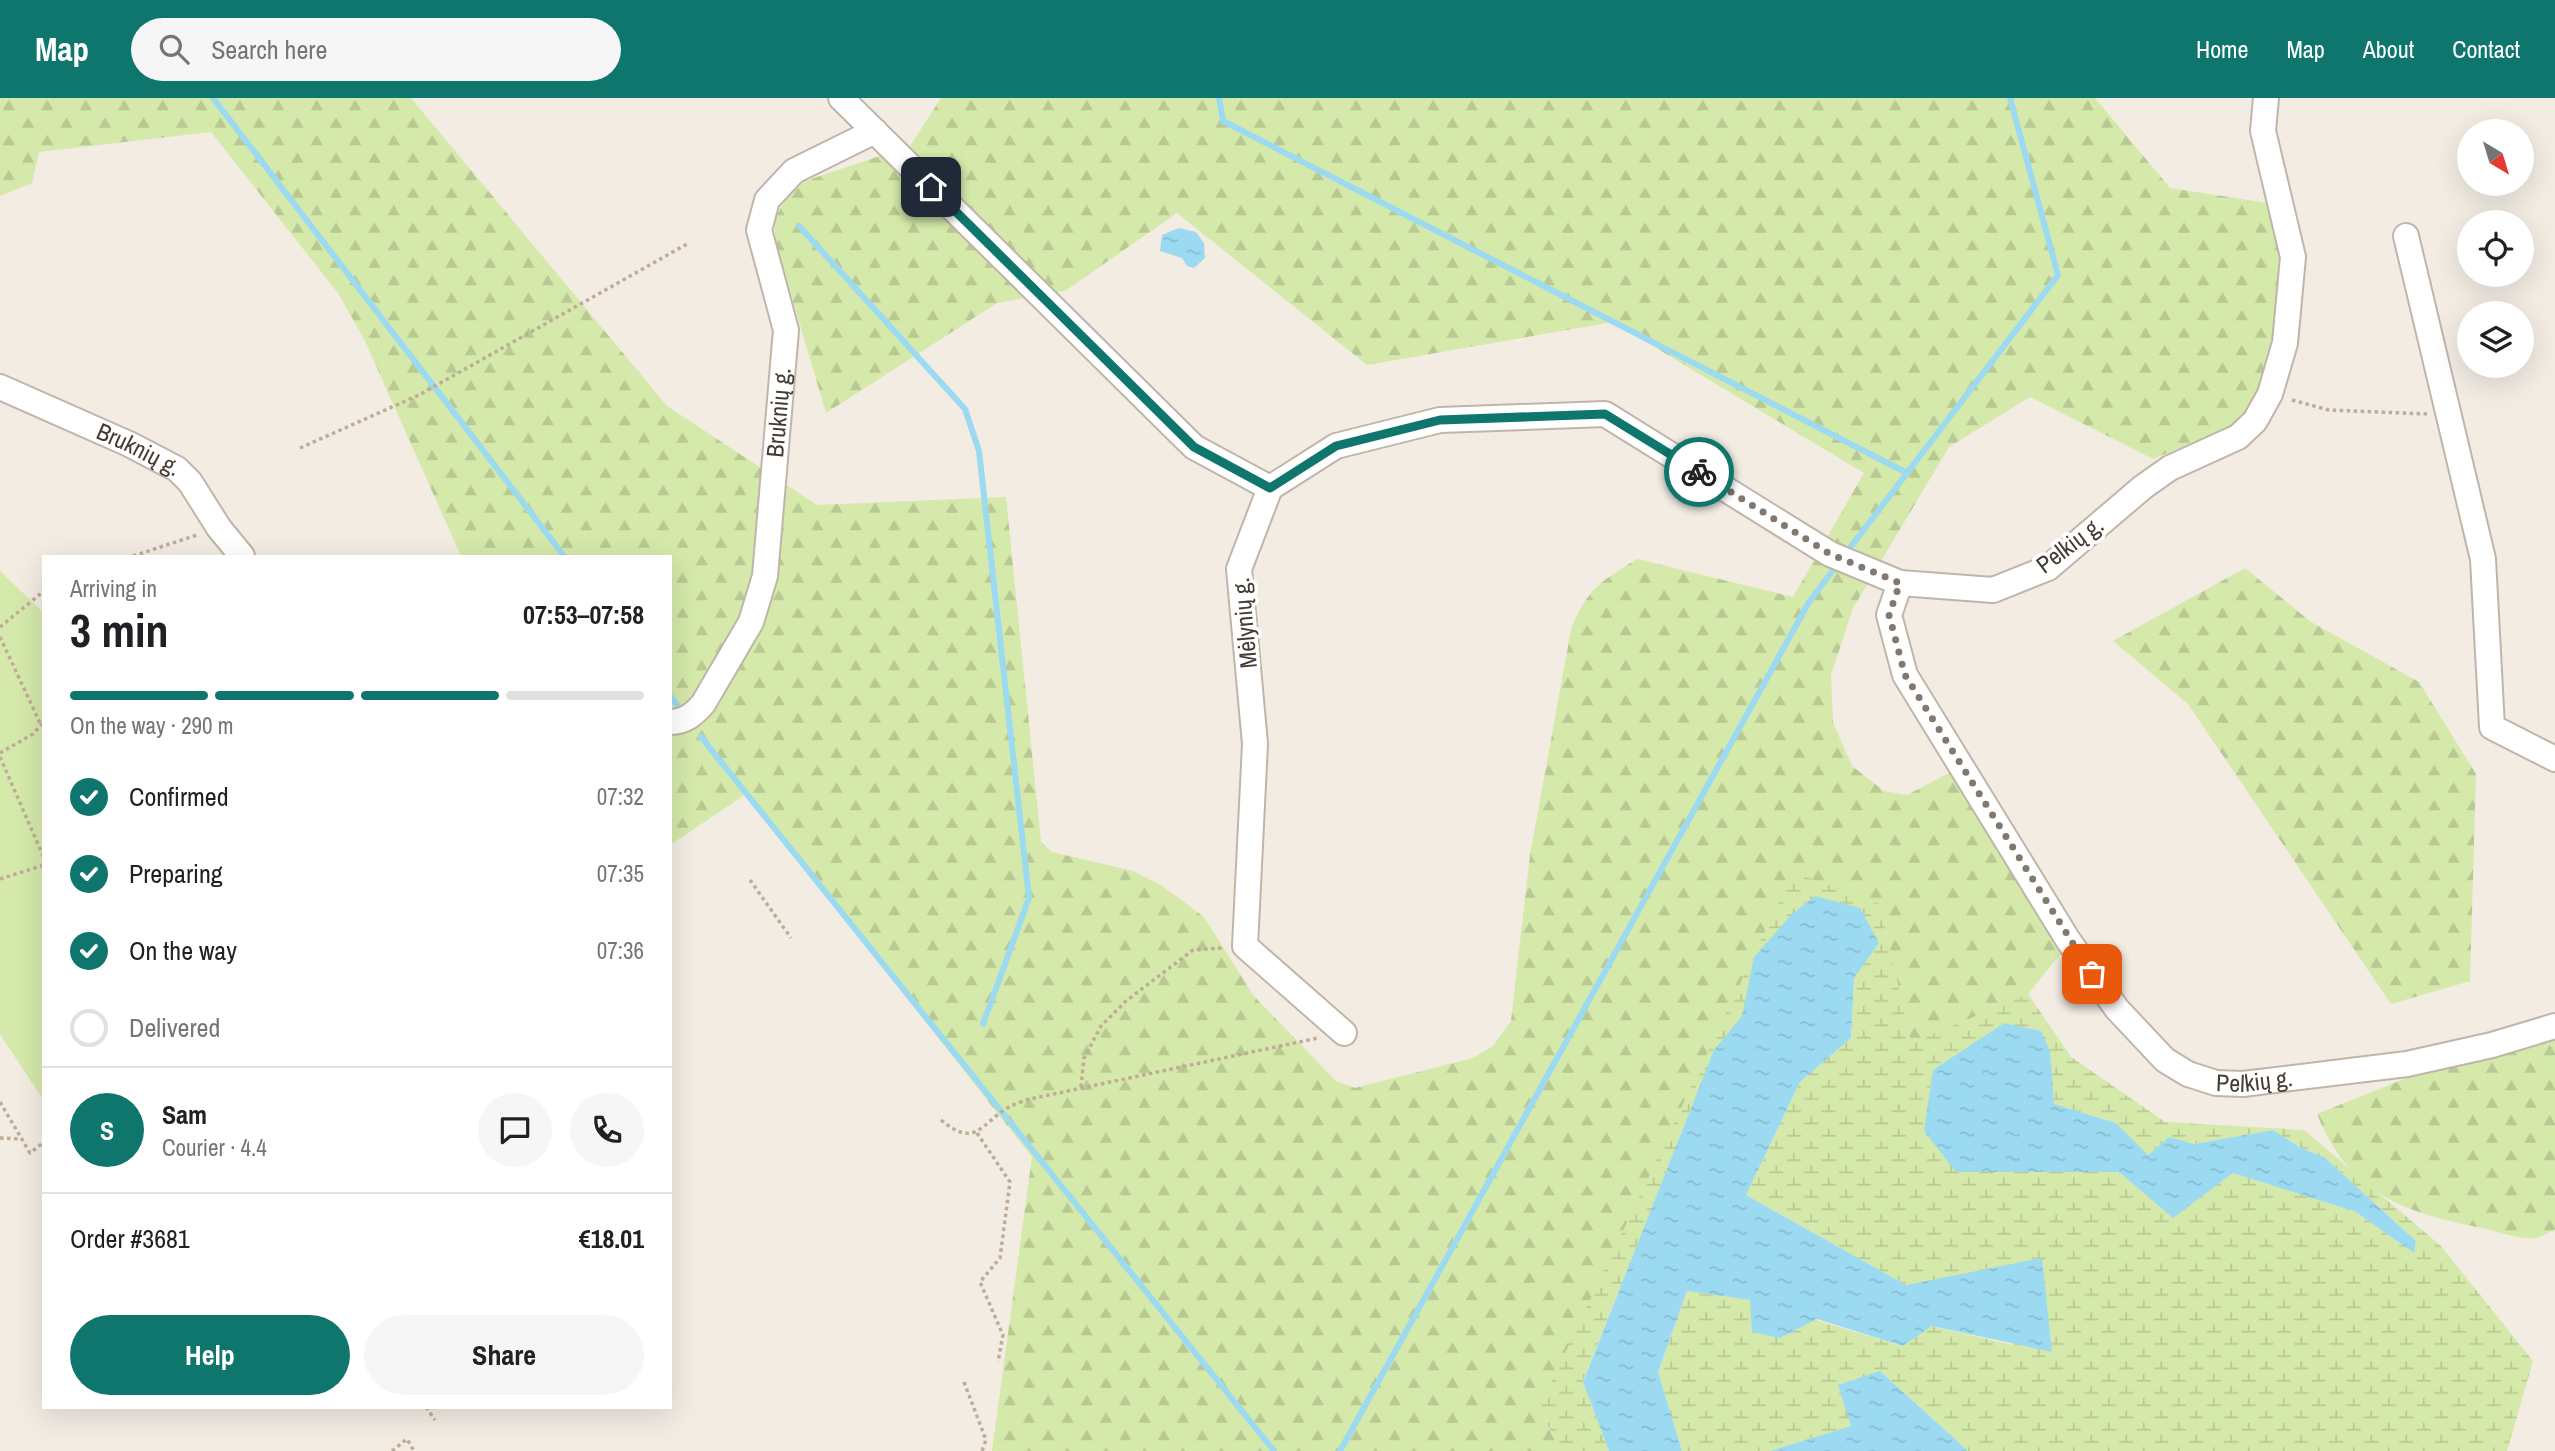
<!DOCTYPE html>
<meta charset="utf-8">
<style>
:root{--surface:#fff;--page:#f6f6f6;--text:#202124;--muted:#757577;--line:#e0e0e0;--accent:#0f766e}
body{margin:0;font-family:"Archivo Narrow",sans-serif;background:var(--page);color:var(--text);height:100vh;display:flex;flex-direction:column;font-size:26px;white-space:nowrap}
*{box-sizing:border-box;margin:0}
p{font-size:23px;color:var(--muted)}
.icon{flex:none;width:38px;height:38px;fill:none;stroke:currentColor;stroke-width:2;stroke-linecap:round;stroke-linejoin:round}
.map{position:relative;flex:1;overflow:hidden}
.panel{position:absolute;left:42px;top:457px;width:630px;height:854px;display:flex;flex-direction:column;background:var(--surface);border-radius:0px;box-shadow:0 7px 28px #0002}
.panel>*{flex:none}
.needle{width:46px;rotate:142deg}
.tools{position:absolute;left:2457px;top:21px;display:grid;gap:14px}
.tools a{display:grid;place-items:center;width:77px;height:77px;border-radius:50%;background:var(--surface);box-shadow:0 7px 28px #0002;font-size:35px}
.pin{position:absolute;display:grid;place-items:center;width:60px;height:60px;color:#fff;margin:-30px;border-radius:14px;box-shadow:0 4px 10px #0006}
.courier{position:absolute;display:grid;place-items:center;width:70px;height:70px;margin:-35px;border:5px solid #0f766e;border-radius:50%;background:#fff;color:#222;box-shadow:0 2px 9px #0007}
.summary em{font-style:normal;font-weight:800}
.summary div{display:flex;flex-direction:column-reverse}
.summary{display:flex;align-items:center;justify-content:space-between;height:119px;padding:0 28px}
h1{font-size:46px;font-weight:800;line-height:52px}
.bar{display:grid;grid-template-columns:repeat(4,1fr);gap:10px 7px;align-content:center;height:84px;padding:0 28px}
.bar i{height:9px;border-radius:5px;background:var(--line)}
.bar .active{background:var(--accent)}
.bar p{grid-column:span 4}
.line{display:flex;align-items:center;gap:18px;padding:0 28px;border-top:2px solid var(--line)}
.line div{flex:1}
.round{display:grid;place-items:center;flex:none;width:74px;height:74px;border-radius:37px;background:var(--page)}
ol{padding:0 28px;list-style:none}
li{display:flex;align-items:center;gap:21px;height:77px}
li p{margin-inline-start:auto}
li .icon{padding:7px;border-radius:50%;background:var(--accent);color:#fff;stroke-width:4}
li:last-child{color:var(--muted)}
li i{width:38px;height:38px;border:4px solid var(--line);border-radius:50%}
.primary-button{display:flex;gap:14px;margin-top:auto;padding:14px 28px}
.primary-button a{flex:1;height:80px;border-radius:42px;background:var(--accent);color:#fff;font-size:28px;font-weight:800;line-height:80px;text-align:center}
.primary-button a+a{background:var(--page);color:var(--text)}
header{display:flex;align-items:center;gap:42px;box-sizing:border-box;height:98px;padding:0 35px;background:var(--accent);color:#fff}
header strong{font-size:33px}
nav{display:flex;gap:38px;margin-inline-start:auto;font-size:24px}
.search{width:490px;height:63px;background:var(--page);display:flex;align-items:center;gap:18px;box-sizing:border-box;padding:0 24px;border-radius:38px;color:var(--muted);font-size:26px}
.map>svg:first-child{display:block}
</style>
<header>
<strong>Map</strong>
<div class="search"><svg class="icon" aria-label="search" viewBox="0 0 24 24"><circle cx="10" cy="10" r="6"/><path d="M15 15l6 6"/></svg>Search here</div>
<nav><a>Home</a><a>Map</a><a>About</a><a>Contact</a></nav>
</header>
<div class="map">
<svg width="2555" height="1353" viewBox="0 0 2555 1353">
<defs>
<pattern id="forest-firs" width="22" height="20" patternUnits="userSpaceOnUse" patternTransform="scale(1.75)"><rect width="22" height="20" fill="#d5e9aa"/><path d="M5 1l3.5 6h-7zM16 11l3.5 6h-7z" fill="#b8c993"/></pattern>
<pattern id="wetland-marsh" width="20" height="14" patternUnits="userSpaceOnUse" patternTransform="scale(1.75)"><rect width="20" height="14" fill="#d5e9aa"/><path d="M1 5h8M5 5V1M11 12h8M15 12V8" fill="none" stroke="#b8c993"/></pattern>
<pattern id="water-ripples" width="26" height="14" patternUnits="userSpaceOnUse" patternTransform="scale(1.75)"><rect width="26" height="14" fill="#9cdaf2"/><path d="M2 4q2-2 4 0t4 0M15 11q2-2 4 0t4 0" fill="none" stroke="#88bcd0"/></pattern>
</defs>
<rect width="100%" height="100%" fill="#f2ece3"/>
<!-- green -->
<path fill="#d5e9aa" d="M 0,473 L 44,515 L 44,1003 L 0,936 Z"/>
<!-- forest -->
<path fill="url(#forest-firs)" d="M 0,0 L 411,0 L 667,308 L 817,407 L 1006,399 L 1041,744 L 1052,754 L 1133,773 L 1161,787 L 1204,819 L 1253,897 L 1336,983 L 1355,990 L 1473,960 L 1493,948 L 1511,923 L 1530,757 L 1571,532 C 1586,492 1601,483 1637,461 L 1793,499 L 1864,375 L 1613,224 L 1367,267 L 1177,115 L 1065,193 L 997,205 L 826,315 L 776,145 L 774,122 L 787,99 L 805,83 L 910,48 L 941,0 L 2095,0 L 2170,90 L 2274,106 L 2285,169 L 2268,281 L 2250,313 L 2233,328 L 2153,361 L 2030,299 L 1949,349 L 1853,510 L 1831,577 L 1833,625 L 1852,668 L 1884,693 L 1907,697 L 1953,673 L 2063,853 L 2028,896 L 1911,946 L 1880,806 L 1539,1310 L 1561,1353 L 992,1353 L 1032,1059 L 746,696 L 670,747 L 670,458 L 461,458 L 365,243 L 338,195 L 211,34 L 39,54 L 32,85 L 0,98 Z
M 2245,470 L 2311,524 L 2419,584 L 2476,676 L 2470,883 L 2391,906 L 2188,606 L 2113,543 Z
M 2555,940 L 2555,1132 C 2549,1134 2541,1139 2535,1140 C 2520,1142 2497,1133 2482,1130 C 2403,1114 2349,1096 2317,1016 L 2404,981 L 2485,962 Z"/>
<!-- wetland -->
<path fill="url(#wetland-marsh)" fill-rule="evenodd" d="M 1793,774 L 1880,806 L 1911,945 L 2028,896 L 2071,959 L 2165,1024 L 2304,1032 L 2441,1148 L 2533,1263 L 2507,1353 L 1968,1353 L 1880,1273 L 1852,1328 L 1770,1353 L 1682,1353 L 1658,1274 L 1687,1193 L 1750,1202 L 1902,1248 L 1932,1228 L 2013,1247 L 2042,1161 L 1906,1187 L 1746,1097 L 1800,984 L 1851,940 L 1854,880 L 1878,845 L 1754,859 L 1742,918 L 1714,952 L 1583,1283 L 1609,1353 L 1561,1353 L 1539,1310 ZM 2050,953 L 2053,1006 L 2116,1025 L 2148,1057 L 2169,1039 L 2194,1046 L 2273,1032 L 2301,1050 L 2324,1059 L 2416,1143 L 2414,1155 L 2356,1114 L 2233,1075 L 2173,1119 L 2119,1074 L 1956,1074 Z"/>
<!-- water -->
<path fill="url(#water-ripples)" d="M 1179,130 L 1196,134 L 1204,145 L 1205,160 L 1194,170 L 1187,168 L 1182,160 L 1160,153 L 1162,137 Z
M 1815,798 L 1860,810 L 1879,845 L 1854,880 L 1851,940 L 1800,984 L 1746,1097 L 1906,1187 L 2042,1160 L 2052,1254 L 1932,1228 L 1903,1248 L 1817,1221 L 1780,1240 L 1752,1234 L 1750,1202 L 1687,1193 L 1658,1274 L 1682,1353 L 1609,1353 L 1583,1284 L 1714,952 L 1742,918 L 1754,859 L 1792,816 Z
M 2004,925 L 2041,933 L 2050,953 L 2054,1006 L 2116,1025 L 2148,1057 L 2169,1039 L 2194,1046 L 2273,1032 L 2301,1050 L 2324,1059 L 2416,1143 L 2414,1155 L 2356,1114 L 2233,1075 L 2173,1120 L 2119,1074 L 1956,1074 L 1924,1033 L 1933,972 Z
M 1880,1273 L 1968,1353 L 1770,1353 L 1851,1328 L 1838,1287 Z"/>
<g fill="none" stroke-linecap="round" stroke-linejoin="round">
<!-- stream -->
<path stroke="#9cdaf2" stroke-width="6" d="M 213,0 L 564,458
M 1219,0 L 1223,23 L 1907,375
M 799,128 L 965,311 L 979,353 L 1029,800 L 983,926
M 1846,455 L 2058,177 L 2010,0
M 670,598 L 678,608
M 701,639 L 1274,1353
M 1340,1353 L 1809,504 L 1837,467"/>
<!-- minor casing -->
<g stroke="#c1b5a9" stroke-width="28">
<g id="minor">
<path d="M 841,0 L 1194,349 L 1270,390"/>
<path id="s1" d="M 2266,0 L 2263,33 L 2293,159 L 2285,245 L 2270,296 L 2255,323 L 2238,339 L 2170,370 L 2143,389 L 2048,470 L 1993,492 L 1900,485 L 1889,517 L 1905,577 L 2068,842 L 2117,911 L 2165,962 L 2188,976 L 2216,985 L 2243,986 L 2407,966 L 2492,947 L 2555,928"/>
<path d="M 2406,138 L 2483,461 L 2492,629 L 2555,661"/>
<path id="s2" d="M 0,289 L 129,346 L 177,371 L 190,384 L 219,430 L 242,458"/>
<path id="s3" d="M 670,624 C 685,624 694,616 703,606 L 751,524 L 765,478 L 786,232 L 759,132 L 767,102 L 794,73 L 875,33"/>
<path d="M 1344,935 L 1245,848 L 1255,646 L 1239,471 L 1270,390 L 1336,348 L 1440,322 L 1605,316 L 1830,456 L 1900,485"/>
</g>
</g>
<!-- path -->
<path stroke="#c0ac96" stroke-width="3.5" stroke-dasharray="3.5 3.5" stroke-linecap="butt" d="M 2292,302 L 2329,312 L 2427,316
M 300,350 L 419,297 L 687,146
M 133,458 L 197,437
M 0,529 L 44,493
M 0,539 L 41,627
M 0,655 L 33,636 L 44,624
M 0,659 L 44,760
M 0,781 L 44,767
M 750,782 L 791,840
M 1081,989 L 1084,960 L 1101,928 L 1126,903 L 1193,852 L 1223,850
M 0,1004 L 30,1055 L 44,1044
M 941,1022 C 976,1051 980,1026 1009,1009 C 1015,1006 1023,1003 1030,1001 L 1318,940
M 977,1035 L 1010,1084 L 1000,1160 L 980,1184 L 1003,1237 L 998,1264
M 0,1040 L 21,1041
M 964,1284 L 986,1342 L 982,1353
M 426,1309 L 435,1322
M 392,1353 L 407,1341 L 414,1353"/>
<!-- minor -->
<use href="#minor" stroke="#fff" stroke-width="24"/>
</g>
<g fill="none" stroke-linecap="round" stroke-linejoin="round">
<!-- done -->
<path stroke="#817971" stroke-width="7" stroke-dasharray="0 12.6" d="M 1699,374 L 1830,456 L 1900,485 L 1889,517 L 1905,577 L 2092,876"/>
<!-- route -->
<path stroke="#0f766e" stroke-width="9" d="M 931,89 L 1194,349 L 1270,390 L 1336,348 L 1440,322 L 1605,316 L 1699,374"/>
</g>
<g text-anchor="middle" stroke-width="7" stroke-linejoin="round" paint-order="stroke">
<!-- street labels -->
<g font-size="24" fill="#443b33" stroke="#fff">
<text dy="8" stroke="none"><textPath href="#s3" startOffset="346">Bruknių g.</textPath></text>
<text dy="8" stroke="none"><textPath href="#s2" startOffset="152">Bruknių g.</textPath></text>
<text transform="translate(2070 447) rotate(-37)" y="8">Pelkių g.</text>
<text transform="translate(1245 525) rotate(-95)" y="8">Mėlynių g.</text>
<text dy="8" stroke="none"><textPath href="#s1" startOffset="1398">Pelkių g.</textPath></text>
</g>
</g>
</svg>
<div class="tools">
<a><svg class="needle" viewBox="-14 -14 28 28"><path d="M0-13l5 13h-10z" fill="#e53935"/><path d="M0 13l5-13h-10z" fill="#757577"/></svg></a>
<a><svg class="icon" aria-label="locate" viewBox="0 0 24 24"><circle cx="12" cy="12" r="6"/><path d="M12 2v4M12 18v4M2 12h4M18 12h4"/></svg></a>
<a><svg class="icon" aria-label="layers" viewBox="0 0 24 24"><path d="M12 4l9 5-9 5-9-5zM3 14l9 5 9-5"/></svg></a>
</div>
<div class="pin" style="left:2092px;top:876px;background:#ea580c"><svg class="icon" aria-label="bag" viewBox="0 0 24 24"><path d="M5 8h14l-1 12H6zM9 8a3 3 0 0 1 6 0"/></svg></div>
<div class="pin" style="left:931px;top:89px;background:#1f2937"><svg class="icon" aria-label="home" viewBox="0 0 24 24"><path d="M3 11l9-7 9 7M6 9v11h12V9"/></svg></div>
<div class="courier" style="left:1699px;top:374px"><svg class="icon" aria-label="bike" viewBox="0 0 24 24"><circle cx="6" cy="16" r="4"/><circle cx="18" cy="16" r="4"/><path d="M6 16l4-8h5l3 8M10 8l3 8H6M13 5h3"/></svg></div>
<section class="panel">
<div class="summary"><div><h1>3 min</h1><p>Arriving in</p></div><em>07:53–07:58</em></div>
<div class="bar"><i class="active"></i><i class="active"></i><i class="active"></i><i></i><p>On the way · 290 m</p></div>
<ol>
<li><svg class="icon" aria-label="check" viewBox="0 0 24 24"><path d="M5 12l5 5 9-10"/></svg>Confirmed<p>07:32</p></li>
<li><svg class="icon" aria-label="check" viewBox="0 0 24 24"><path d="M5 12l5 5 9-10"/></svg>Preparing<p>07:35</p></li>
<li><svg class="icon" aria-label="check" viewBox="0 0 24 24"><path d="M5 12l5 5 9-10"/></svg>On the way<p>07:36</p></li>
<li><i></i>Delivered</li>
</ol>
<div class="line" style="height:126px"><b class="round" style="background:var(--accent);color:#fff">S</b><div><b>Sam</b><p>Courier · 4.4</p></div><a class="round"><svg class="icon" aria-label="chat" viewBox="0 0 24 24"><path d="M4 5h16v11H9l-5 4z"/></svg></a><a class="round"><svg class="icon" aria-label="phone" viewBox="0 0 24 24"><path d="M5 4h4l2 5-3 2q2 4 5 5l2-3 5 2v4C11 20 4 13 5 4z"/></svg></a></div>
<div class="line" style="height:91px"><div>Order #3681</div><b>€18.01</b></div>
<div class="primary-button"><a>Help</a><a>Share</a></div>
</section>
</div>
